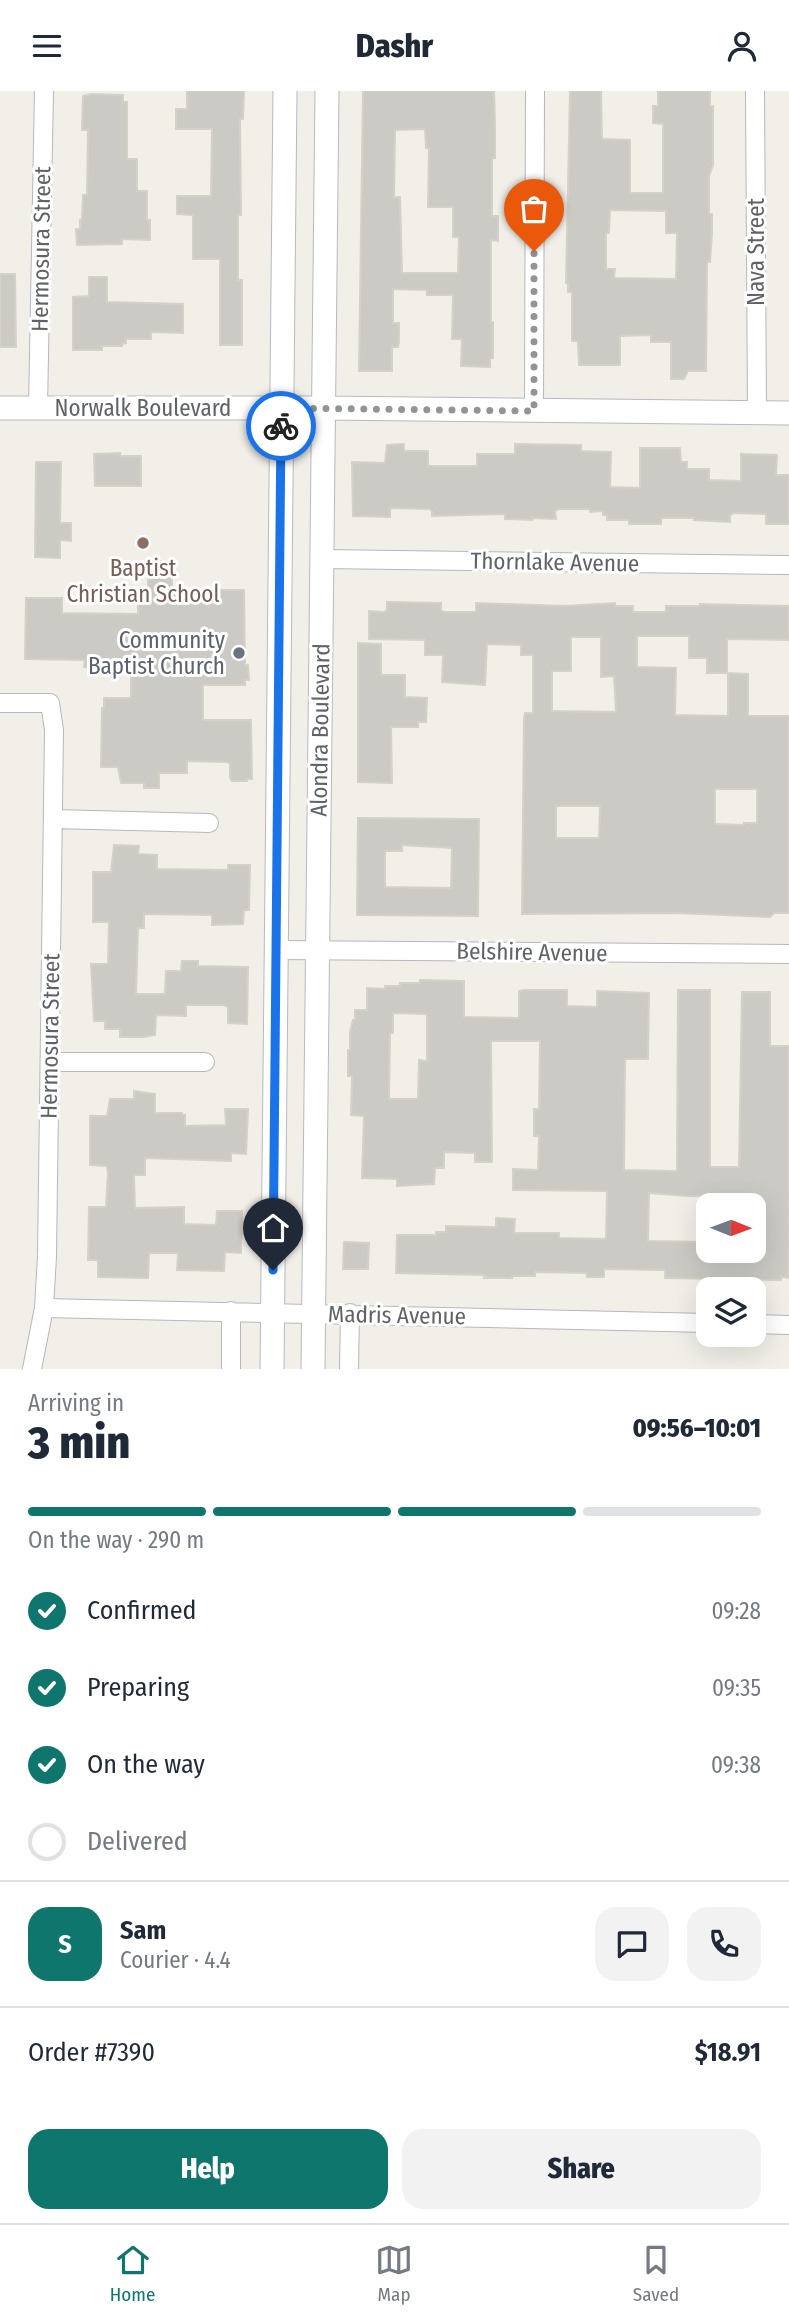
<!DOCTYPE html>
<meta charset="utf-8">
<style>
:root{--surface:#fff;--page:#f2f2f3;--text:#1f2937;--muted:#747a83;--line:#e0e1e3;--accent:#0f766e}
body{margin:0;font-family:"Fira Sans Condensed",sans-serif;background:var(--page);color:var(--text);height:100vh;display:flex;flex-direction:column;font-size:26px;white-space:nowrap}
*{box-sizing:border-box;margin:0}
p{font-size:23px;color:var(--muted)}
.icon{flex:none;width:38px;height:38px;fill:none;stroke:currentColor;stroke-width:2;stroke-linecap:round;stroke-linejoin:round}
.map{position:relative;height:1278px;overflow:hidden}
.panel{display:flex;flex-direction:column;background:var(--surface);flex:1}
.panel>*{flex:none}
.needle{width:46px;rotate:91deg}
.tools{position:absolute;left:696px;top:1102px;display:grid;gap:14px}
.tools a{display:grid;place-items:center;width:70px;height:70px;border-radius:14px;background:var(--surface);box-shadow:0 7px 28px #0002;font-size:35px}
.pin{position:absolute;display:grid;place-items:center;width:60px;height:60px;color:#fff;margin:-72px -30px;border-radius:50% 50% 50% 0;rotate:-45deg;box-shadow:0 0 7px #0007}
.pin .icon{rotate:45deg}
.courier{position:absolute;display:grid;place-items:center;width:70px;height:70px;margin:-35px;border:5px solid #1a73e8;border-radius:50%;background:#fff;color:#222;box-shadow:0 2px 9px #0007}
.head em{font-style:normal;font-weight:800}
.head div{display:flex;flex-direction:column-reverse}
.head{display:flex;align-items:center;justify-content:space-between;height:119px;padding:0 28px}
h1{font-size:46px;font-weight:800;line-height:52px}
.bar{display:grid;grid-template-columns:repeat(4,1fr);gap:10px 7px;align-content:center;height:84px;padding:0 28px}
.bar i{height:9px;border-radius:5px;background:var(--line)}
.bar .current{background:var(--accent)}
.bar p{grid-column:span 4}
.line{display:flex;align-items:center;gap:18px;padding:0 28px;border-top:2px solid var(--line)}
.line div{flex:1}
.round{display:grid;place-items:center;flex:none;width:74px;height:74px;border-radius:21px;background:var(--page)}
ol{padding:0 28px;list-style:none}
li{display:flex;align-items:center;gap:21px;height:77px}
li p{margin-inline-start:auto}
li .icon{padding:7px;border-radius:50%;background:var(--accent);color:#fff;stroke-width:4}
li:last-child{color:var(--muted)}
li i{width:38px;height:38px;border:4px solid var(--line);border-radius:50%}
.primary-button{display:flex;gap:14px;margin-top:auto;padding:14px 28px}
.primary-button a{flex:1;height:80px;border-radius:21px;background:var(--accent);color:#fff;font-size:28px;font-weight:800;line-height:80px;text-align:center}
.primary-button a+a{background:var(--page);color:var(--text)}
header{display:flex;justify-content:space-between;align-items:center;height:91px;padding:0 28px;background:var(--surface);font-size:32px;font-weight:800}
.tabs{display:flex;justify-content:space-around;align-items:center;height:98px;border-top:2px solid var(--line);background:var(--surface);font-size:19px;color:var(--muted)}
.tabs a{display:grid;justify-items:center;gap:4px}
.tabs .current{color:var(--accent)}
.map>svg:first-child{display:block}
</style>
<header><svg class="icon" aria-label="menu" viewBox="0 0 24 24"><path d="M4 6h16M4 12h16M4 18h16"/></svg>Dashr<svg class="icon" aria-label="person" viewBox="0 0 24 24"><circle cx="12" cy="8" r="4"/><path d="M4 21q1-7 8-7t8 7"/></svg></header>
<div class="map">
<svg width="789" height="1278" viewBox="0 0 789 1278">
<rect width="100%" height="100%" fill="#f1efe8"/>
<!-- building -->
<path fill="#cccac5" stroke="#d6d1c6" stroke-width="2" fill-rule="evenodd" d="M 187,0 L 244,0 L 243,28 L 240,28 L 241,124 L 238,124 L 238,189 L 242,189 L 242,254 L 220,254 L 220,168 L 193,168 L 193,124 L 177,123 L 177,105 L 211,105 L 212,38 L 176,38 L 176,18 L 187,18 Z
M 363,0 L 494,0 L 495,34 L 495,67 L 492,67 L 492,125 L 498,125 L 498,150 L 491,149 L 491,231 L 493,231 L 493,267 L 490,267 L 490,276 L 461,275 L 462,248 L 452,248 L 453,204 L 427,204 L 427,199 L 393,198 L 393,232 L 399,232 L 399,251 L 398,256 L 392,256 L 392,280 L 359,280 ZM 425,38 L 426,57 L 429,57 L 428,116 L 453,116 L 453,146 L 459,146 L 458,182 L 402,182 L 400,106 L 394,106 L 395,39 Z
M 570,0 L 601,0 L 602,48 L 630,49 L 630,102 L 663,102 L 663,33 L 653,32 L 653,15 L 658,15 L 658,0 L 710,0 L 710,15 L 713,15 L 713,74 L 709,85 L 709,123 L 712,123 L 712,142 L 710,171 L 707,171 L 706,280 L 688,280 L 684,288 L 671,288 L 671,251 L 651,251 L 651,244 L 620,245 L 620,274 L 579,274 L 578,250 L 572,250 L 572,201 L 568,201 L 568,192 L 566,192 ZM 610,119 L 666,120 L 666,142 L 677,142 L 676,188 L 614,187 L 615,178 L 606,178 L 606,142 L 609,142 Z
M 91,3 L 123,4 L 123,11 L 127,11 L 127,68 L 137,68 L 137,100 L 147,100 L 147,129 L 150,129 L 150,149 L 122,148 L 122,153 L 77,154 L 76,138 L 80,138 L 80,129 L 82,129 L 83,104 L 87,104 L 88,39 L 82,39 L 83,5 Z
M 0,183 L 15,183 L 16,256 L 0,256 Z
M 89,186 L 107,186 L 107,211 L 183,213 L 183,242 L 151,241 L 151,248 L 126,248 L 126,252 L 122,253 L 122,255 L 102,255 L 102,259 L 73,259 L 73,206 L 89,205 Z
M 404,353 L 404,360 L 428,360 L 428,375 L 477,375 L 477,363 L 515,363 L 515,353 L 581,354 L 581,360 L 611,361 L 610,396 L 640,397 L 640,357 L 680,357 L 681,371 L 687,371 L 687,378 L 709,378 L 709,389 L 741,390 L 741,363 L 777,364 L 776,384 L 789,384 L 789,433 L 766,433 L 766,423 L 734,422 L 730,424 L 730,431 L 694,429 L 694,427 L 661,427 L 661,433 L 629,433 L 629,429 L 607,429 L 607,424 L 603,424 L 603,420 L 590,421 L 590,418 L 559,418 L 555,420 L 556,428 L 532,427 L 532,429 L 505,428 L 505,423 L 432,425 L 432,420 L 429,418 L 390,417 L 390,426 L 353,425 L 352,371 L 385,372 L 387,354 Z
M 120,362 L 120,365 L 141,365 L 141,395 L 95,395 L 94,363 Z
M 36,371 L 61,371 L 60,432 L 71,432 L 71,450 L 60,449 L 60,467 L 35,466 Z
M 148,470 L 172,470 L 172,499 L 244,499 L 245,574 L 248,574 L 249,589 L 245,589 L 245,594 L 203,594 L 203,629 L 251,629 L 252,688 L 247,688 L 247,690 L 232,690 L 230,687 L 230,672 L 226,671 L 187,670 L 187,682 L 159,682 L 159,697 L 144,697 L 144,692 L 121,692 L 118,676 L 101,676 L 102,617 L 104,617 L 104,607 L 131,607 L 131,577 L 84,576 L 85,569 L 25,568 L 26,507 L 62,507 L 62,522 L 138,523 L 138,501 L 148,501 Z
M 387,511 L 441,512 L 441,519 L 444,521 L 476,521 L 476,512 L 565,515 L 615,512 L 615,515 L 633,515 L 633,521 L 666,521 L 666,515 L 700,515 L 700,513 L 789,515 L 789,549 L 727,548 L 727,582 L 707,582 L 707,567 L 689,567 L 689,545 L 637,545 L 637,576 L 676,577 L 675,624 L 728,625 L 728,582 L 748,583 L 748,625 L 789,625 L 789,822 L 774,822 L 770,826 L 676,822 L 522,823 L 524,628 L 525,622 L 533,622 L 533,564 L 521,564 L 521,554 L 487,553 L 485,594 L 442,591 L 443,564 L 425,564 L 425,549 L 369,548 L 369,520 L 384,521 L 387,519 ZM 571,546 L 601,546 L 601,586 L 614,585 L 616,621 L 552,620 L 552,580 L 571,580 ZM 715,698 L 757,698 L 757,732 L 744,732 L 744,734 L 715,733 ZM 556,715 L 600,715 L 599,747 L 556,747 Z
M 358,552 L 381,553 L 381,584 L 405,584 L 405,606 L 427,607 L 426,631 L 418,631 L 418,636 L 391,636 L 392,692 L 358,691 Z
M 358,727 L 479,728 L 478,825 L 357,824 ZM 402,754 L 452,757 L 451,797 L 385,796 L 385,760 L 402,760 Z
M 114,754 L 139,755 L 138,763 L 157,764 L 157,778 L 228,779 L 228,774 L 250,774 L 249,819 L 244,819 L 243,833 L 212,834 L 212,824 L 144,823 L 144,837 L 138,837 L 136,903 L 165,903 L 166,880 L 181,880 L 182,870 L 198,870 L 198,875 L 248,876 L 247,933 L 228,932 L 228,916 L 224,914 L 186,914 L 186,925 L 156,924 L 155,944 L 144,946 L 120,946 L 120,938 L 105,938 L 105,930 L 94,930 L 91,873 L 108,873 L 109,831 L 93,831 L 93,781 L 111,781 Z
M 420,889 L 464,890 L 464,926 L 519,927 L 519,900 L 524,899 L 567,899 L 567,915 L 597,916 L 597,900 L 649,902 L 648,968 L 625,968 L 624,1079 L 677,1080 L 678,899 L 710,899 L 710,1076 L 739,1076 L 742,901 L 770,901 L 770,955 L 789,955 L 789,1187 L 781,1186 L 781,1189 L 665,1187 L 665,1179 L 604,1178 L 604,1186 L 587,1186 L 587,1182 L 535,1181 L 535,1185 L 512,1185 L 512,1187 L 484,1187 L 485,1184 L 396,1182 L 397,1144 L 436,1144 L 436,1141 L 446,1141 L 446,1135 L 496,1136 L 496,1127 L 515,1128 L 514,1142 L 559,1142 L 559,1147 L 606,1148 L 607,1100 L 513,1099 L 513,1078 L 538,1079 L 539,1045 L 534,1045 L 534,1018 L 539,1018 L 540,950 L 491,950 L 492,1071 L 475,1071 L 475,1062 L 444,1061 L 444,1077 L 435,1077 L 434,1093 L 397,1095 L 397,1088 L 362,1087 L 364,1025 L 351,1024 L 352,985 L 348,985 L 348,959 L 350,959 L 350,941 L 353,929 L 355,929 L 355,919 L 367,919 L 367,897 L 385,898 L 385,895 L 400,895 L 400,892 L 420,892 ZM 393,922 L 427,923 L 427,970 L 419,969 L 418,1008 L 389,1008 L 390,942 L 393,942 ZM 649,1102 L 688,1105 L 754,1104 L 754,1160 L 709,1160 L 709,1151 L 648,1150 Z
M 134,1000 L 155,1003 L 155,1022 L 182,1022 L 182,1024 L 185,1024 L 185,1035 L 226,1034 L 225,1018 L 248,1018 L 246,1063 L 231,1062 L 231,1070 L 145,1067 L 145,1084 L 134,1084 L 135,1117 L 184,1116 L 184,1133 L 216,1134 L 217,1120 L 242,1120 L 241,1162 L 225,1161 L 224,1180 L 177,1179 L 178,1162 L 149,1162 L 148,1187 L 98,1186 L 98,1169 L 88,1169 L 89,1116 L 106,1116 L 108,1082 L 107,1075 L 90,1074 L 90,1025 L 107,1025 L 110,1008 L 134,1008 Z
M 344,1151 L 369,1152 L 368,1178 L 343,1178 Z"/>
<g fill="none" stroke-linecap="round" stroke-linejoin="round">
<!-- street casing -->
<g stroke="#b5b8bc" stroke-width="20">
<path id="street" d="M 755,0 L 757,322
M 38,317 L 44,0
M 534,320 L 535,0
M 322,468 L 789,474
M 0,612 L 50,612 L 54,639 L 47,1165 L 44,1217 L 32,1278
M 53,728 L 209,732
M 276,859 L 789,863
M 50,971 L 205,971
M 44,1217 L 709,1232
M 231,1220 L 231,1278
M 754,1233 L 789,1234
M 349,1278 L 350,1222"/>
</g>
<!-- secondary casing -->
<g stroke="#b6babf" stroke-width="25">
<path id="secondary" d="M 0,317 L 324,317 L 789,322
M 272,1278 L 285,0
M 313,1278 L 327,0"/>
</g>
<!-- street -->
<use href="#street" stroke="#fff" stroke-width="18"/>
<!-- secondary -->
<use href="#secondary" stroke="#fff" stroke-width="23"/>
</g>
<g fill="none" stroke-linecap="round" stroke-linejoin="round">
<!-- done -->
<path stroke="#929495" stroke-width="7" stroke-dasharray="0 12.6" d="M 281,335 L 281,317 L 534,320 L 534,160"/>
<!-- route -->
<path stroke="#1a73e8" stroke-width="9" d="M 273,1179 L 281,335"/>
</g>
<!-- markers -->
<circle fill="#8d6e63" stroke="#fff" stroke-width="2.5" cx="143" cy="452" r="7"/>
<circle fill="#6b7280" stroke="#fff" stroke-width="2.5" cx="239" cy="562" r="7"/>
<g text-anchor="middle" stroke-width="6" stroke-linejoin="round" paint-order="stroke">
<!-- street labels -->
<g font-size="23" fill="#5f6368" stroke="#fff">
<text transform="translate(41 158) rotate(-89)" y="8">Hermosura Street</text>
<text transform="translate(756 161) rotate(-90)" y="8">Nava Street</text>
<text x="143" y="325">Norwalk Boulevard</text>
<text transform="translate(555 471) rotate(1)" y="8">Thornlake Avenue</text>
<text transform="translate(320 639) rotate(-89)" y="8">Alondra Boulevard</text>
<text transform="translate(532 861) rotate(1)" y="8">Belshire Avenue</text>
<text transform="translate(50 945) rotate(-89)" y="8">Hermosura Street</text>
<text transform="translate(397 1224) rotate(1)" y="8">Madris Avenue</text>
</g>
<!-- education labels -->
<g font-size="23" fill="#785e54" stroke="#fff">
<text x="143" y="485">Baptist<tspan x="143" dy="26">Christian School</tspan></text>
</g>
<!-- worship labels -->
<g font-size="23" fill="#5b616d" stroke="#fff" text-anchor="end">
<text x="225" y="557">Community<tspan x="225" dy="26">Baptist Church</tspan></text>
</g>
</g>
</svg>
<div class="tools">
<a><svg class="needle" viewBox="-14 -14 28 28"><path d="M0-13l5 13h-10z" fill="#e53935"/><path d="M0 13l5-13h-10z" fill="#747a83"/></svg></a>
<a><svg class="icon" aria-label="layers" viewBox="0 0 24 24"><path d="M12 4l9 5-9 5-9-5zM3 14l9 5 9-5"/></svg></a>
</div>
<div class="pin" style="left:534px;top:160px;background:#ea580c"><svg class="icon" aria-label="bag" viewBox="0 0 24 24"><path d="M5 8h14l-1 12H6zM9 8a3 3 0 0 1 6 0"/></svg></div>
<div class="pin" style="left:273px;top:1179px;background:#1f2937"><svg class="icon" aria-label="home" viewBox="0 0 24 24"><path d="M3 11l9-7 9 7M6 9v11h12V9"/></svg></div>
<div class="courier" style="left:281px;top:335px"><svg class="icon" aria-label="bike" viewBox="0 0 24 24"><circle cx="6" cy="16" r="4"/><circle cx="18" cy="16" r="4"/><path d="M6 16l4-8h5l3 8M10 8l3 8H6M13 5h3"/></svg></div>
</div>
<section class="panel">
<div class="head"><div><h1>3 min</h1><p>Arriving in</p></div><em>09:56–10:01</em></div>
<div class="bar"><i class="current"></i><i class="current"></i><i class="current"></i><i></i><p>On the way · 290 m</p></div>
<ol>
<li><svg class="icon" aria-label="check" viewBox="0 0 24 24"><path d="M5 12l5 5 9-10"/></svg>Confirmed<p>09:28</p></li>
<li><svg class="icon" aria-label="check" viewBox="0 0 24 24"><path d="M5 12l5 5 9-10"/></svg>Preparing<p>09:35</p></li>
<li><svg class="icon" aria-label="check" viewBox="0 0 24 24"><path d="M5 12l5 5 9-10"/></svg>On the way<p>09:38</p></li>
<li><i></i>Delivered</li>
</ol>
<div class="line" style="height:126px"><b class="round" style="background:var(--accent);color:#fff">S</b><div><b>Sam</b><p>Courier · 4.4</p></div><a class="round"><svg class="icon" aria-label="chat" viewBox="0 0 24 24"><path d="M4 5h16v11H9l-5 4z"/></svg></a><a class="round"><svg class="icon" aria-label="phone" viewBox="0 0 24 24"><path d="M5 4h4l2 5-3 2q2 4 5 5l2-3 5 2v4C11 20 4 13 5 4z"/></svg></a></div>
<div class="line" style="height:91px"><div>Order #7390</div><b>$18.91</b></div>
<div class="primary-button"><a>Help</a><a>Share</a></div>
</section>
<nav class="tabs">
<a class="current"><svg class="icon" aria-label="home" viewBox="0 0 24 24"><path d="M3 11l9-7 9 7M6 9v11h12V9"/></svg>Home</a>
<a><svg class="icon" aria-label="map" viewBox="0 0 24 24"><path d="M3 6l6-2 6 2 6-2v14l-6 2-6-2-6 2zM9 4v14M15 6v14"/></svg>Map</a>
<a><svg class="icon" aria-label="saved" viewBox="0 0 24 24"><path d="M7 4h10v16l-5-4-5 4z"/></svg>Saved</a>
</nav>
